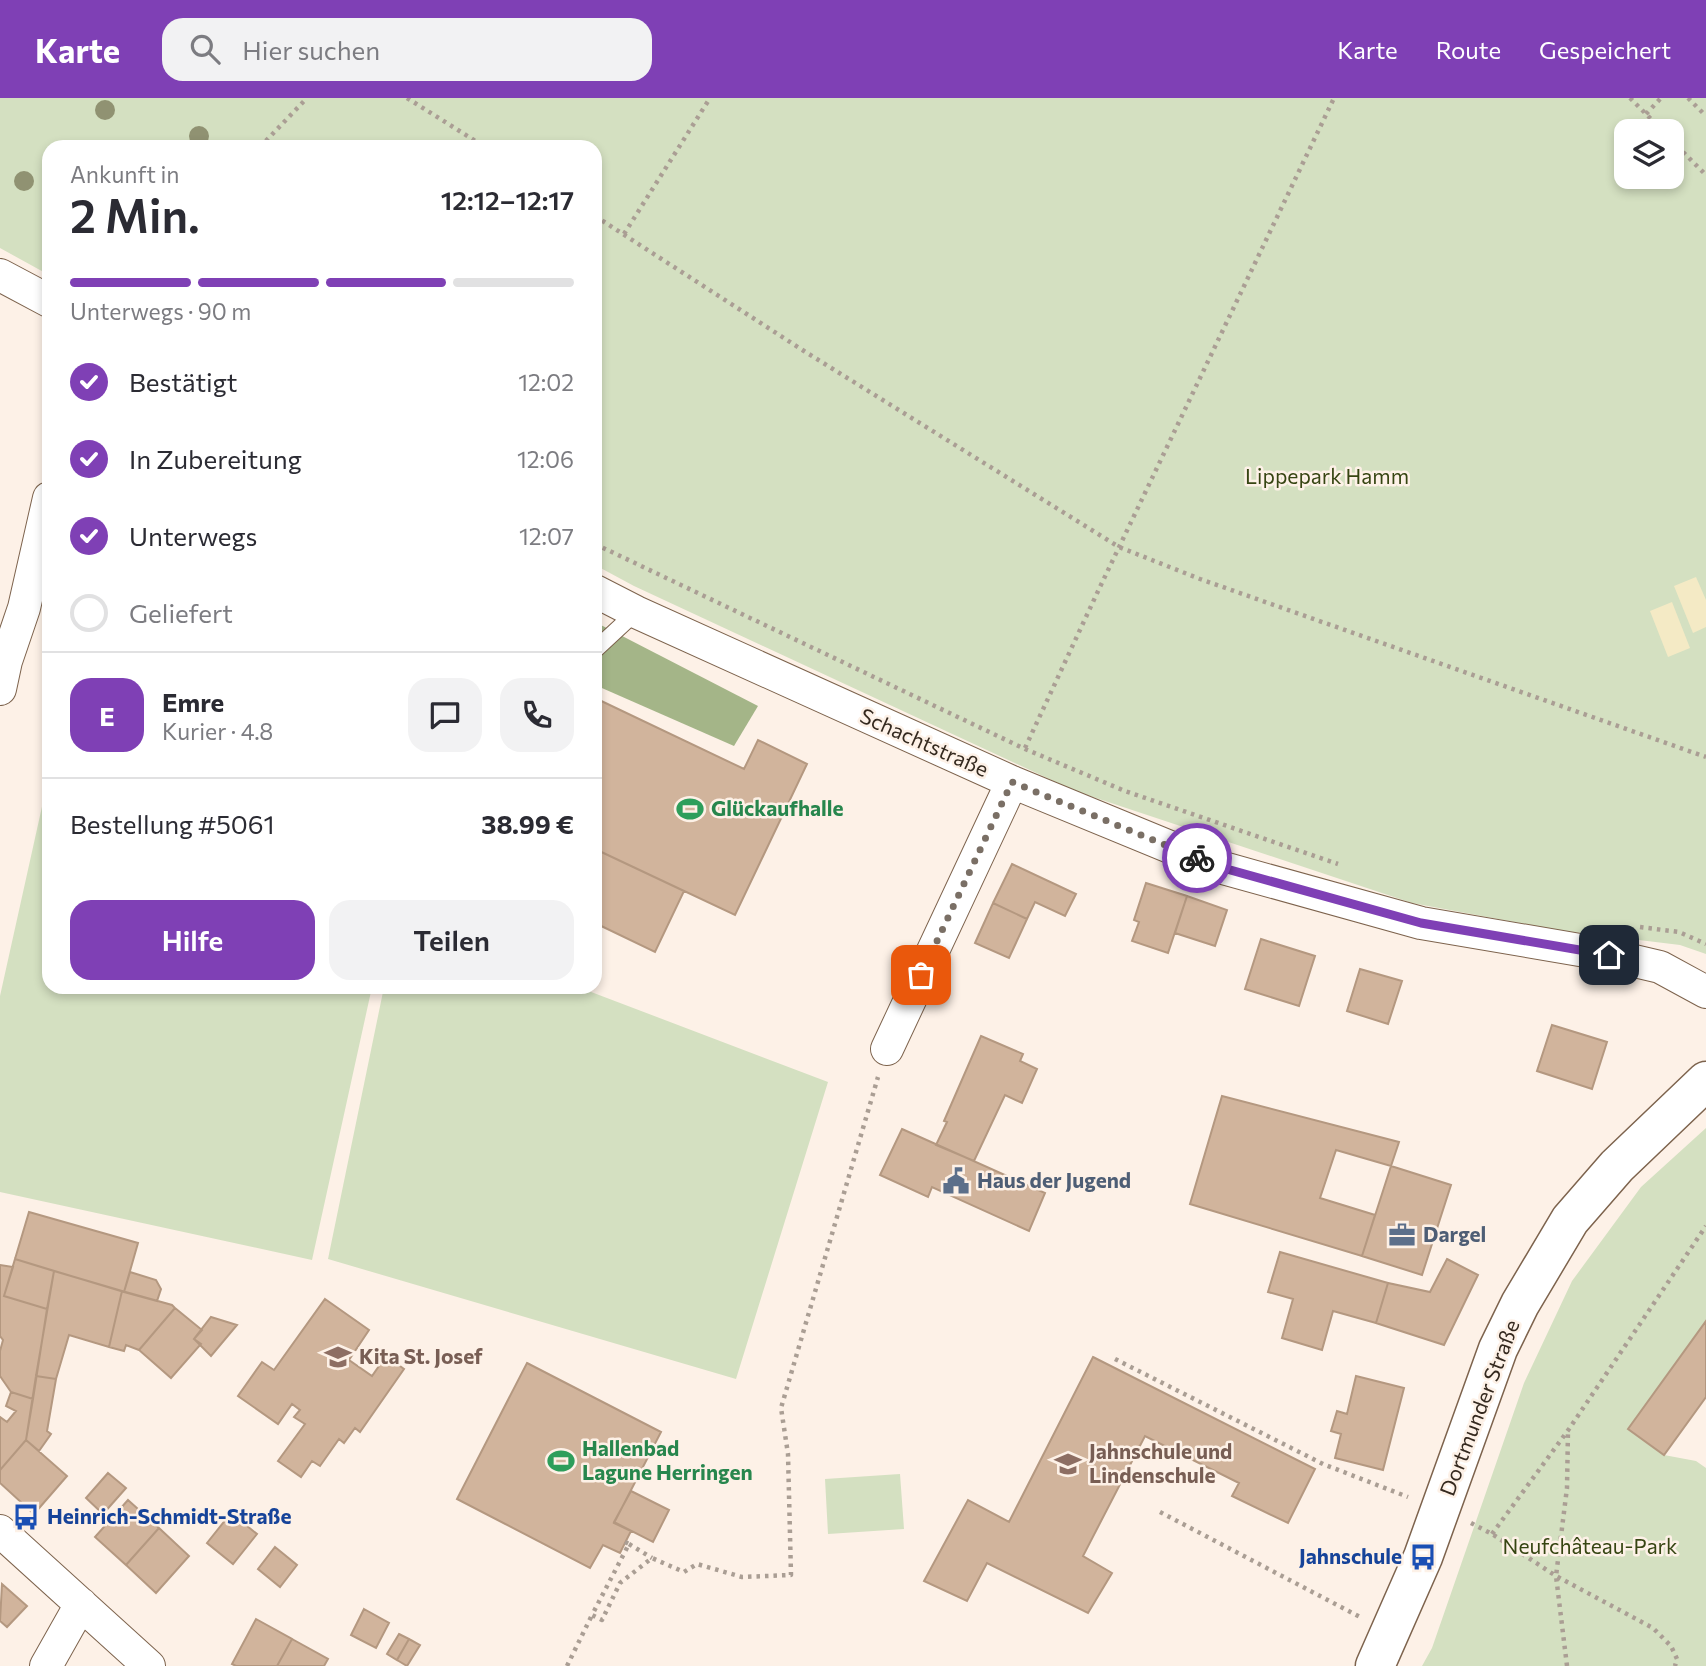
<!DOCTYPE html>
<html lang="de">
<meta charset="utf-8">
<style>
:root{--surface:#fff;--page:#f2f2f3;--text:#2b2b33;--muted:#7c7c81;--line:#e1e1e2;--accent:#7f40b5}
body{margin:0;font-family:Commissioner,sans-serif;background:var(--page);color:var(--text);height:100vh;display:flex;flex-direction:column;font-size:26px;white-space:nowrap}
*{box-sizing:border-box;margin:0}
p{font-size:23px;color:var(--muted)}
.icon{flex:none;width:38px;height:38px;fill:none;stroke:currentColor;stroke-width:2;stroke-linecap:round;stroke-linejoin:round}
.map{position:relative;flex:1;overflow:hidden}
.sheet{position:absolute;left:42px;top:42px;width:560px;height:854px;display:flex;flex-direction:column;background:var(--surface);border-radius:21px;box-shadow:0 4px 10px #0003}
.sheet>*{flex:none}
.fabs{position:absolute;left:1614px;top:21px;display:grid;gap:14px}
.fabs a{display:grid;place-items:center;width:70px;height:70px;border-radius:14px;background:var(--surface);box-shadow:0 4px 10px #0003;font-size:35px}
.pin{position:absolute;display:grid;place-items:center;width:60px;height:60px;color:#fff;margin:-30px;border-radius:14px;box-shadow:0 4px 10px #0006}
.courier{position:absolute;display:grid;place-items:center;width:70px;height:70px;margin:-35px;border:5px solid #7f40b5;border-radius:50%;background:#fff;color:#222;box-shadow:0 2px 9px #0007}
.head em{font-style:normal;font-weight:600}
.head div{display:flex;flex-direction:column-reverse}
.head{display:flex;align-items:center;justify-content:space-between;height:119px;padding:0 28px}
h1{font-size:46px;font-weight:600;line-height:52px}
.bar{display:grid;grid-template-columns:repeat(4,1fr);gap:10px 7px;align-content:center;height:84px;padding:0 28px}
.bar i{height:9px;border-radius:5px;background:var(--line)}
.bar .active{background:var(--accent)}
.bar p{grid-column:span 4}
.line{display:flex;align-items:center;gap:18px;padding:0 28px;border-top:2px solid var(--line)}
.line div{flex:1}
.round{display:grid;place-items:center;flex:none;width:74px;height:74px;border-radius:21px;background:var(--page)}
ol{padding:0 28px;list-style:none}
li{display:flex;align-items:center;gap:21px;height:77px}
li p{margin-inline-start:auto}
li .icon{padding:7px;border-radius:50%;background:var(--accent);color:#fff;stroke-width:4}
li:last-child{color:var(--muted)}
li i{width:38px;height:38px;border:4px solid var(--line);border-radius:50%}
.cta{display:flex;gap:14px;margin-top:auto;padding:14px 28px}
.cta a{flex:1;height:80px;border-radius:21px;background:var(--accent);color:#fff;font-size:28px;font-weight:600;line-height:80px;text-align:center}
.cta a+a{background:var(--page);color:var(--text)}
header{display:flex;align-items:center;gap:42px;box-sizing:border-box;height:98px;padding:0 35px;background:var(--accent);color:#fff}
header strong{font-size:33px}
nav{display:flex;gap:38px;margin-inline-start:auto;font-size:24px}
.search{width:490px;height:63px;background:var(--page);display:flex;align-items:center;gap:18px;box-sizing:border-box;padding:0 24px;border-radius:21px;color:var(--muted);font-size:26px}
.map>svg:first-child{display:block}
</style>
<header>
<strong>Karte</strong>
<div class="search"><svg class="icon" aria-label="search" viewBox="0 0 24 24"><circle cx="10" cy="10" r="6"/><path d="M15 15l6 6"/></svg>Hier suchen</div>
<nav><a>Karte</a><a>Route</a><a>Gespeichert</a></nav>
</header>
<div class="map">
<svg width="1706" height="1568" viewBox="0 0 1706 1568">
<rect width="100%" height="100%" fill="#fdf1e7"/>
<!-- green -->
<path fill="#d4e0c1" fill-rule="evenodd" d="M 0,0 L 1706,0 L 1706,856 L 1680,847 L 1557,832 L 1412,805 L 1075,693 L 634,488 L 595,467 L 595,49 L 49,49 L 49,177 L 0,150 ZM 1626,33 L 1671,33 L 1671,79 L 1626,79 Z
M 49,677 L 49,889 L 372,889 L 312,1162 L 0,1094 L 0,898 Z
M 384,889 L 578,889 L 828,984 L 736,1281 L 328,1161 Z
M 1706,1030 L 1706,1223 L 1628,1331 L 1664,1357 L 1696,1363 L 1706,1370 L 1706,1568 L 1422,1568 L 1432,1550 L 1524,1285 L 1572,1183 L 1641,1089 Z
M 900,1376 L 904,1431 L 828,1436 L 825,1381 Z"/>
<!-- forest -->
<path fill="#a4b588" d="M 595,524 L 758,608 L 734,648 L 595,587 Z"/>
<!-- sand -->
<path fill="#f4eac5" d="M 1696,479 L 1706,502 L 1706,529 L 1693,535 L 1674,488 Z
M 1672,504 L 1690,550 L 1668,559 L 1650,513 Z"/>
<!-- building -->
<path fill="#d1b49c" stroke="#b49880" stroke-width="2" d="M 595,600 L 744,671 L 758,642 L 807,666 L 735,817 L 595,751 Z
M 595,751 L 684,793 L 655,854 L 595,825 Z
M 1012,766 L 1076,796 L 1065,818 L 1035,804 L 1027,821 L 993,805 Z
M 1146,785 L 1187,798 L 1168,855 L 1132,843 L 1139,824 L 1134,822 Z
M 1187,798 L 1227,812 L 1215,848 L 1175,835 Z
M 993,805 L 1027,821 L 1009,860 L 975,845 Z
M 1261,841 L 1315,858 L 1299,908 L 1245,891 Z
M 1360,871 L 1402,883 L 1388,926 L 1347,913 Z
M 1552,927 L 1607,944 L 1592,991 L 1537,973 Z
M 981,938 L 1023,956 L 1020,963 L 1037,971 L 1022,1005 L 1005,997 L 974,1063 L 936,1047 L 947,1024 L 944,1023 Z
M 1222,998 L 1399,1044 L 1391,1068 L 1336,1052 L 1320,1100 L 1375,1117 L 1362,1158 L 1190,1106 Z
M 902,1031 L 1045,1095 L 1029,1133 L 932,1089 L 928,1099 L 880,1077 Z
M 1391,1068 L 1451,1087 L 1422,1177 L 1362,1158 Z
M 29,1114 L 138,1145 L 124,1194 L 15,1161 Z
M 1280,1154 L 1388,1185 L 1376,1225 L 1333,1213 L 1322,1252 L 1282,1240 L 1293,1201 L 1268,1194 Z
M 15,1161 L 54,1173 L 47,1211 L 4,1198 Z
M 1447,1161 L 1478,1177 L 1444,1247 L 1376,1225 L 1388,1185 L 1430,1194 Z
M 0,1167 L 13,1169 L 4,1198 L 47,1211 L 33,1301 L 11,1294 L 0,1278 L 0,1253 L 3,1242 L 0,1238 Z
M 54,1173 L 122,1193 L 109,1249 L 69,1237 L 56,1281 L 36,1278 Z
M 130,1174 L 156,1182 L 161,1191 L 157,1203 L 124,1194 Z
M 122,1193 L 172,1207 L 175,1210 L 139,1252 L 126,1247 L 124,1253 L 109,1249 Z
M 325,1201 L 369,1232 L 349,1262 L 372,1278 L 386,1258 L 404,1271 L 360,1334 L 355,1330 L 344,1345 L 339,1341 L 320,1368 L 312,1363 L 301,1379 L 278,1363 L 305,1326 L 294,1319 L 300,1312 L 292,1306 L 278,1326 L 238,1298 L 262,1264 L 274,1272 Z
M 175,1210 L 202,1232 L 194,1241 L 201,1246 L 171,1280 L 139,1252 Z
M 211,1219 L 237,1227 L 211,1258 L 194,1241 Z
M 1706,1223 L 1706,1299 L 1664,1357 L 1628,1331 Z
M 1093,1259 L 1315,1371 L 1288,1425 L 1232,1398 L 1239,1385 L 1145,1338 L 1083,1458 L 1112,1475 L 1088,1515 L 987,1465 L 967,1503 L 924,1483 L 968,1402 L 1009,1424 Z
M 527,1265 L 661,1334 L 614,1425 L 631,1433 L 620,1455 L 603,1447 L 590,1470 L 457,1401 Z
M 36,1278 L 56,1281 L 47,1333 L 51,1336 L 39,1353 L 26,1342 Z
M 1356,1278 L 1404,1290 L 1383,1372 L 1335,1360 L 1341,1336 L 1331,1333 L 1337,1313 L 1347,1316 Z
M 11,1294 L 33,1301 L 26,1342 L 0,1372 L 0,1319 L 7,1324 L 16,1313 L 6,1308 Z
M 26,1342 L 67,1378 L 34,1416 L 0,1385 L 0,1372 Z
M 108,1375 L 126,1390 L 103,1416 L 86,1400 Z
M 631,1393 L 669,1412 L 653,1444 L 614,1424 Z
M 128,1402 L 159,1430 L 126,1467 L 95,1439 Z
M 231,1415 L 257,1436 L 233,1466 L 207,1445 Z
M 159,1430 L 189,1458 L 156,1495 L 126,1467 Z
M 275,1449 L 297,1467 L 280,1489 L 258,1471 Z
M 2,1486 L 27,1508 L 7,1529 L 0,1523 Z
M 364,1511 L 389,1525 L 376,1550 L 351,1537 Z
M 256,1521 L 292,1541 L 277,1568 L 236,1568 L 232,1566 Z
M 399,1536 L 409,1541 L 397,1562 L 387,1556 Z
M 292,1541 L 328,1561 L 324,1568 L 277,1568 Z
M 409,1541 L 420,1547 L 407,1568 L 397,1562 Z"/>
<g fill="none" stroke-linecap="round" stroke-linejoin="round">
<!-- service casing -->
<g stroke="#7d634d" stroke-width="18">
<path id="service" d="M 595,552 L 636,514"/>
</g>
<!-- minor casing -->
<g stroke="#7d634d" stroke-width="34">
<path id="minor" d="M 0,177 L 49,203
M 595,493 L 636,514 L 1012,684 L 1216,768 L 1421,825 L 1609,857 L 1660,869 L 1706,894
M 0,591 L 6,563 L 24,510 L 49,400
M 887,951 L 1012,684
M 0,1433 L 149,1568
M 46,1568 L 81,1506"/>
</g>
<!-- secondary casing -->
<g stroke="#7d634d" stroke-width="41">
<path id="secondary" d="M 1375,1568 L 1423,1459 L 1498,1251 L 1520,1206 L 1570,1122 L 1617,1068 L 1706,983"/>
</g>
<!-- path -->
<path stroke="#aa9e94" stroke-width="4.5" stroke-dasharray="3.5 5" stroke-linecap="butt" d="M 407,0 L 485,49
M 1630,0 L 1663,33
M 1688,0 L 1706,18
M 1646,16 L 1661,0
M 1671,42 L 1706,77
M 260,49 L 307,0
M 595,118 L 804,253 L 1119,449 L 1200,481 L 1706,659
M 624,136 L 710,0
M 595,446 L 1025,651 L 1125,693 L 1338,766
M 1025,650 L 1099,491 L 1334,0
M 1640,829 L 1679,834 L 1706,846
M 1115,1261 L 1323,1366 L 1408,1399
M 1160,1414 L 1360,1519
M 1471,1425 L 1492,1436 L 1556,1478 L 1653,1530 L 1671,1548 L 1677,1561 L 1675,1568
M 1492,1436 L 1569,1331 L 1706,1128
M 625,1444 L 629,1446 L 592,1517 L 602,1522 L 620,1485 L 652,1460 L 684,1474 L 697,1466 L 742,1479 L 791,1477 L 788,1356 L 781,1310 L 878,979
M 629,1446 L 652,1460
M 567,1568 L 592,1517
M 1567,1568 L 1556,1478 L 1567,1390 L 1568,1332"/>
<!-- service -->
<use href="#service" stroke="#fff" stroke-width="16"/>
<!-- minor -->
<use href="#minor" stroke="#fff" stroke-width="32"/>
<!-- secondary -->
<use href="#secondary" stroke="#fff" stroke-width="38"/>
</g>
<!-- trees -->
<g fill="#909272">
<circle cx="105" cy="12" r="10"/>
<circle cx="199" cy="38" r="10"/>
<circle cx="24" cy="83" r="10"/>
</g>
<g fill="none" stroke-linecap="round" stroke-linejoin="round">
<!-- done -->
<path stroke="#7a6f65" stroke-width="7" stroke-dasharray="0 12.6" d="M 921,877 L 1012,684 L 1197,760"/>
<!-- route -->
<path stroke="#7f40b5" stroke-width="9" d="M 1197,760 L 1216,768 L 1421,825 L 1609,857"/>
</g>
<!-- icons -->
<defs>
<g id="stadium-bare" transform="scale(2.1)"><path d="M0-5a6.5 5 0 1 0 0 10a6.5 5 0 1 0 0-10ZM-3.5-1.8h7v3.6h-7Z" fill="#2e9e5b" stroke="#fdf1e7" stroke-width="2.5" paint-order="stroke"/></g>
<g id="civic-bare" transform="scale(2.1)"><path d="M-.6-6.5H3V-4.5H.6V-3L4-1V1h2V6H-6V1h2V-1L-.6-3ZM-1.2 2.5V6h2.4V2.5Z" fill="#5c6f8a" stroke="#fdf1e7" stroke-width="2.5" paint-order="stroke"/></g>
<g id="office-bare" transform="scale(2.1)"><path d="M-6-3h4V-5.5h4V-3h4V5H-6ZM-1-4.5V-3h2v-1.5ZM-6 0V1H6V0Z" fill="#5c6f8a" stroke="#fdf1e7" stroke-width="2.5" paint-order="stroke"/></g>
<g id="school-bare" transform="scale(2.1)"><path d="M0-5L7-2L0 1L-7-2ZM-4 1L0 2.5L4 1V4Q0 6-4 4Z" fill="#8d6e63" stroke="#fdf1e7" stroke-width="2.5" paint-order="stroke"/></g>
<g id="bus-bare" transform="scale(2.1)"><path d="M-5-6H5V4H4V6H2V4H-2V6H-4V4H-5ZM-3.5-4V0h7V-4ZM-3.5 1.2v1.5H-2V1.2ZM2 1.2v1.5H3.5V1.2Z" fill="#1a4fb4" stroke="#fdf1e7" stroke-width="2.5" paint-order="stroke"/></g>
</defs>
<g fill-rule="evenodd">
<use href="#stadium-bare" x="690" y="711"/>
<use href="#civic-bare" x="956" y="1083"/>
<use href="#office-bare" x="1402" y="1137"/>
<use href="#school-bare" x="338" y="1259"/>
<use href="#stadium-bare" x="561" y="1363"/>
<use href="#school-bare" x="1068" y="1366"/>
<use href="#bus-bare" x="26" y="1419"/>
<use href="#bus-bare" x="1423" y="1459"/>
</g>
<g text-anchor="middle" stroke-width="5" stroke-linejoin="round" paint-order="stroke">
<!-- park labels -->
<g font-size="21" fill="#364512" stroke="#fdf1e7">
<text x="1327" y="386">Lippepark Hamm</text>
<text x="1590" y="1456">Neufchâteau-Park</text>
</g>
<!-- street labels -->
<g font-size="21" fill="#34291f" stroke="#fdf1e7">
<text transform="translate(924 645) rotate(24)" y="7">Schachtstraße</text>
<text transform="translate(1480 1310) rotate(-69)" y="7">Dortmunder Straße</text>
</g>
<!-- leisure labels -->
<g font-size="21" font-weight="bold" fill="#27864d" stroke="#fdf1e7" text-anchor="start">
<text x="711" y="718">Glückaufhalle</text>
<text x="582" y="1358">Hallenbad<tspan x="582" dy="24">Lagune Herringen</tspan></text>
</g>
<!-- service labels -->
<g font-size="21" font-weight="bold" fill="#4e5e75" stroke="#fdf1e7" text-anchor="start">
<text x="977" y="1090">Haus der Jugend</text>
<text x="1423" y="1144">Dargel</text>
</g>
<!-- education labels -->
<g font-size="21" font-weight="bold" fill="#785e54" stroke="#fdf1e7" text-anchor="start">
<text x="359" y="1266">Kita St. Josef</text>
<text x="1089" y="1361">Jahnschule und<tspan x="1089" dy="24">Lindenschule</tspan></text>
</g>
<!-- transit labels -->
<g font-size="21" font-weight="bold" fill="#164399" stroke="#fdf1e7" text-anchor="start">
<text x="47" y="1426">Heinrich-Schmidt-Straße</text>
<text x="1402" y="1466" text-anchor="end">Jahnschule</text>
</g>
</g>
</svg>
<div class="fabs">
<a><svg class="icon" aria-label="layers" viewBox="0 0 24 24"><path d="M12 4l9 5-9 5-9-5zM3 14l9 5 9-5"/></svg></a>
</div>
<div class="pin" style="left:921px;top:877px;background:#ea580c"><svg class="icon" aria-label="bag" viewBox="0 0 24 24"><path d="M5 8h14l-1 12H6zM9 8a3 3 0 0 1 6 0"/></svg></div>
<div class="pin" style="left:1609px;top:857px;background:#1f2937"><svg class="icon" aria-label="home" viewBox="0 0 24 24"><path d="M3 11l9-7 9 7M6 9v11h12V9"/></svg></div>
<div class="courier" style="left:1197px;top:760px"><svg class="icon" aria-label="bike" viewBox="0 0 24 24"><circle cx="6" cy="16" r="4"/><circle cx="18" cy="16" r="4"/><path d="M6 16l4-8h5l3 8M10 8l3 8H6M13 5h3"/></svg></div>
<section class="sheet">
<div class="head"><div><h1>2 Min.</h1><p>Ankunft in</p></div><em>12:12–12:17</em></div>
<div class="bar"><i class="active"></i><i class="active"></i><i class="active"></i><i></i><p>Unterwegs · 90 m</p></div>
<ol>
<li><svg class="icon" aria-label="check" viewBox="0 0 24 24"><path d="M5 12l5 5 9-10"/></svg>Bestätigt<p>12:02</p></li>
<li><svg class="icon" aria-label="check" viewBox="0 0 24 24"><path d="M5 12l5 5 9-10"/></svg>In Zubereitung<p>12:06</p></li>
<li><svg class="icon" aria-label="check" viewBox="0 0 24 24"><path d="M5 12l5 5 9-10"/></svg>Unterwegs<p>12:07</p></li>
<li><i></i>Geliefert</li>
</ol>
<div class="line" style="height:126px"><b class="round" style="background:var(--accent);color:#fff">E</b><div><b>Emre</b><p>Kurier · 4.8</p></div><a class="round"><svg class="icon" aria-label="chat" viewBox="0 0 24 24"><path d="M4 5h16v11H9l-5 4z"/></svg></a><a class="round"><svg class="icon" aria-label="phone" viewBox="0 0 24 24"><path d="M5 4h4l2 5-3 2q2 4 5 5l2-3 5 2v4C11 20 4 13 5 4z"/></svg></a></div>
<div class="line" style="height:91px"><div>Bestellung #5061</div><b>38.99 €</b></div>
<div class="cta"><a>Hilfe</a><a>Teilen</a></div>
</section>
</div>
